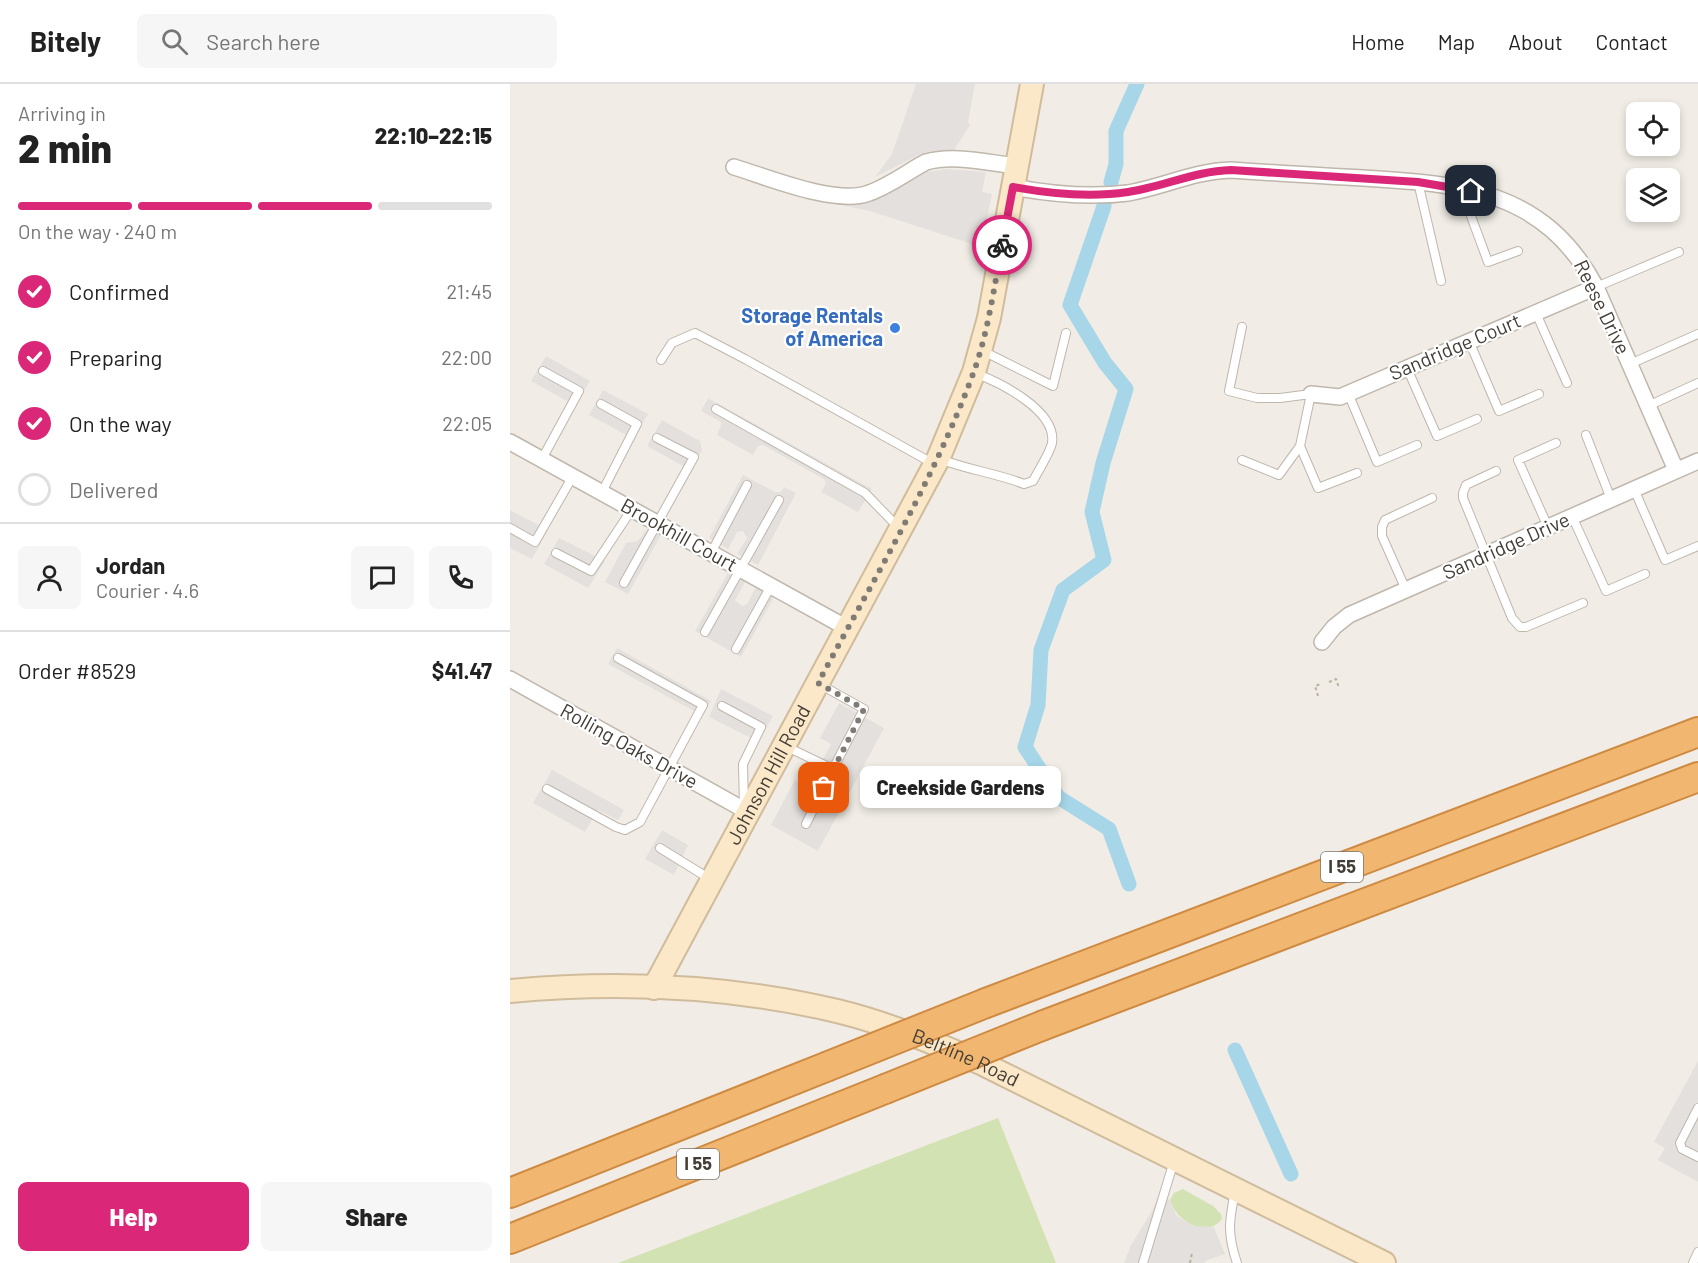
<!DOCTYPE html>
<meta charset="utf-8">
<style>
:root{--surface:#fff;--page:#f6f6f6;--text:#222;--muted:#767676;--line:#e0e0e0;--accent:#db2777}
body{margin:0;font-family:Barlow,sans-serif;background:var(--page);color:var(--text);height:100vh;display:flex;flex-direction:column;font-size:22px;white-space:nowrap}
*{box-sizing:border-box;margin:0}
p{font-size:20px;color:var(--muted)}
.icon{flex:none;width:33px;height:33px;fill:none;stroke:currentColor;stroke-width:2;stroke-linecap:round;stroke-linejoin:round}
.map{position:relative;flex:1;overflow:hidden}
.panel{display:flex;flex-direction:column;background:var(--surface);width:510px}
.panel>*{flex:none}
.buttons{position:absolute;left:1116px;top:18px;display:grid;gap:12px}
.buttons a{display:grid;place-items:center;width:54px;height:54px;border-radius:9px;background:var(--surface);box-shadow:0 3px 9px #0003;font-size:30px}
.pin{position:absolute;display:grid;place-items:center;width:51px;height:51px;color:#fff;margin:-26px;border-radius:12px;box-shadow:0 3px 9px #0006}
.courier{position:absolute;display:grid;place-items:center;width:60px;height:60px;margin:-30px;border:4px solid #db2777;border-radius:50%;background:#fff;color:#222;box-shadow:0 2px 8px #0007}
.bubble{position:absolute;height:42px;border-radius:9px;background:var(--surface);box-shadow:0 3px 9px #0003;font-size:20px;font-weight:800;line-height:42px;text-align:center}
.headline em{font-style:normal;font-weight:800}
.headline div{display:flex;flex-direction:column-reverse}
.headline{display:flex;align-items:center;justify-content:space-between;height:102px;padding:0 18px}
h1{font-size:39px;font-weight:800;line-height:45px}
.bar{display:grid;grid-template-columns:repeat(4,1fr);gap:9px 6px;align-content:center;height:72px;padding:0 18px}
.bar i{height:8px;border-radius:4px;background:var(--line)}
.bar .active{background:var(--accent)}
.bar p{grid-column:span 4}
.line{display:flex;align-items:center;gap:15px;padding:0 18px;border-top:2px solid var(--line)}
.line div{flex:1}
.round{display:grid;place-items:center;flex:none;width:63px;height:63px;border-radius:9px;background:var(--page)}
ol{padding:0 18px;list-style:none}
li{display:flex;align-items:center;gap:18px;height:66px}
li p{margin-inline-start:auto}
li .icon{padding:6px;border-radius:50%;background:var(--accent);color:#fff;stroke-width:4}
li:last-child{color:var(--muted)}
li i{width:33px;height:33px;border:3px solid var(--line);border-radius:50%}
.cta{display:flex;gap:12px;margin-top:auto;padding:12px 18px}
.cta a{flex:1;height:69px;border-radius:9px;background:var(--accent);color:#fff;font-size:24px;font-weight:800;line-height:69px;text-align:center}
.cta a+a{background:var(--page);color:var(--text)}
header{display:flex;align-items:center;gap:36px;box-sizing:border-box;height:84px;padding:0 30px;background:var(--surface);border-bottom:2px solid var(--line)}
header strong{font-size:28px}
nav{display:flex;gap:33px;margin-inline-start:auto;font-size:21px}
.search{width:420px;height:54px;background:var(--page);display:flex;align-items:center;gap:15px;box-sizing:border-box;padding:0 21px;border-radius:9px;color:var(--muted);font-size:22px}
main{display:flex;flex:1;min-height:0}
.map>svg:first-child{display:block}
</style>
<header>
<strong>Bitely</strong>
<div class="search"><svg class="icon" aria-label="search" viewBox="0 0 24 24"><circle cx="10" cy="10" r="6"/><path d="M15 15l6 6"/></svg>Search here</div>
<nav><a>Home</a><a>Map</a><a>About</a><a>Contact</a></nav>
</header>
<main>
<section class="panel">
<div class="headline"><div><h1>2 min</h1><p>Arriving in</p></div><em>22:10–22:15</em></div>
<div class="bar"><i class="active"></i><i class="active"></i><i class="active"></i><i></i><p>On the way · 240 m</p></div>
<ol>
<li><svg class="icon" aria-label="check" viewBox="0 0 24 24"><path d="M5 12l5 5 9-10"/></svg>Confirmed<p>21:45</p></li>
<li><svg class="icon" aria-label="check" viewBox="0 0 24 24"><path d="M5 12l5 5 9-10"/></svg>Preparing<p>22:00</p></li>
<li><svg class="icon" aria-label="check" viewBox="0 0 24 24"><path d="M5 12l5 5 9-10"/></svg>On the way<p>22:05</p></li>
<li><i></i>Delivered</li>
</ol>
<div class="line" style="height:108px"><a class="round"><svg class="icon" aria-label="person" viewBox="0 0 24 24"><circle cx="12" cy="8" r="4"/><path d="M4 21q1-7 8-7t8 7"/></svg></a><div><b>Jordan</b><p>Courier · 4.6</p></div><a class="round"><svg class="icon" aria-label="chat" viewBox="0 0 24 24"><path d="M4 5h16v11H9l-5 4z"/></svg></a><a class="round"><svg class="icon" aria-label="phone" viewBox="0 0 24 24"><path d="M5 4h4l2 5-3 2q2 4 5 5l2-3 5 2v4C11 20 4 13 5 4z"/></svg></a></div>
<div class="line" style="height:78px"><div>Order #8529</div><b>$41.47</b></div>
<div class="cta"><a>Help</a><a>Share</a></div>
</section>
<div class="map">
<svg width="1188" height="1179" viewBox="0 0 1188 1179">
<rect width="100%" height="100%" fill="#f1ede6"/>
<!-- green -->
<path fill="#d2e2b2" d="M 488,1034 L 546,1179 L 108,1179 Z
M 673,1105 L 703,1122 L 711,1130 L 712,1135 C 696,1155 666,1137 660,1116 L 664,1109 Z"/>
<!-- parking -->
<path fill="#e3e0de" d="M 406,0 L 465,0 L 458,38 L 460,41 L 444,66 L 421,67 L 411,70 L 365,93 L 382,70 Z
M 436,85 L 476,88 L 472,108 L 482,110 L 471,163 L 360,127 L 331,121 L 343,120 L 367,113 L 417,88 Z
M 36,272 L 80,297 L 66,322 L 21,297 Z
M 93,306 L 138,330 L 124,355 L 79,331 Z
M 198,314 L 362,405 L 348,428 L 311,408 L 316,399 L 314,395 L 253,361 L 248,362 L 243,371 L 207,351 L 211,341 L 211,338 L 191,327 Z
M 152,336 L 190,357 L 192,366 L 182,387 L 137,362 Z
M 233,391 L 265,408 L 271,408 L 274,403 L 286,409 L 248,481 L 227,470 L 237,454 L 233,447 L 227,448 L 218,465 L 199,454 Z
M 0,426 L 38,446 L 22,475 L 0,464 Z
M 138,444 L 151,451 L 118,510 L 95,498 L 116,459 L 128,457 Z
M 49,454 L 95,477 L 78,504 L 34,480 Z
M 218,489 L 235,498 L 225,516 L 232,522 L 237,520 L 246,503 L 264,513 L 231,573 L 185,547 Z
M 107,564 L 201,617 L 193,632 L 98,580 Z
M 211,605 L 263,632 L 249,658 L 199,633 Z
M 329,619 L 374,644 L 308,767 L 261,741 L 285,696 L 298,703 L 321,660 L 310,654 Z
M 42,686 L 114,726 L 108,736 L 88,726 L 75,748 L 23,719 Z
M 152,746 L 178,761 L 164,791 L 135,775 Z
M 1188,977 L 1188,1098 L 1148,1076 L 1155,1064 L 1144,1058 Z
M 648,1113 L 660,1116 L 666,1131 L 683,1142 L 704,1143 L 715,1170 L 695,1177 L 695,1179 L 614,1179 L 621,1161 L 642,1127 Z"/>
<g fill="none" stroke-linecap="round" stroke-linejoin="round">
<!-- canal -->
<path stroke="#a7d6e9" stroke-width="15" d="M 601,98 L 606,80 L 606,47 L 627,0
M 594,122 L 560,221 L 595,279 L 616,305 L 593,379 L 582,428 L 594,476 L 553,506 L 531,566 L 528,621 L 515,663 L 548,713 L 599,745 L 619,800
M 725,966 L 781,1090"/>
<!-- lane casing -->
<g stroke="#bfb6ac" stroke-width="10">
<path id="lane" d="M 908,98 L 931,197
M 951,105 L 978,178 L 1008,167
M 1086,203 L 1169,168
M 1026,229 L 1057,299
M 732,243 L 719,307 L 747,314 L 770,314 L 801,310 L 790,362 L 808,404 L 847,389
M 959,257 L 989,327 L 1029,310
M 471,266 L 543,302 L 556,249
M 151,276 L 162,259 L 185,249 L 235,275 L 424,380
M 1120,280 L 1188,250
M 897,284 L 927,352 L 967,335
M 838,309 L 867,378 L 907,361
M 91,320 L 127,340 L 92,408
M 1138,322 L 1188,299
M 206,325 L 355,409 L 389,444
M 1076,351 L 1101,415
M 32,375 L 69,307 L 33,287
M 430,375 C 458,386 486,389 514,400 L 523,397 C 528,387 540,369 542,359 C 547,327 491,299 467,290
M 732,376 L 769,391 L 790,362
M 986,387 L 956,401 L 953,409 L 953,414 L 1002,534 L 1010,543 L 1016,543 L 1073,519
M 1124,405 L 1155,476 L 1188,462
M 1062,432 L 1096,507 L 1135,490
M 1038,443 L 1008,376 L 1046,359
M 0,444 L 25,458 L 63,392
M 46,469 L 81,487 L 122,425
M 201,469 L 237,401
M 114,499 L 184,373 L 147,354
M 896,506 L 872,452 L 872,443 L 875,436 L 922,414
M 195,548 L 269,416
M 226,565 L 261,502
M 212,622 L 251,643 L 233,680 L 234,724
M 275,662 L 323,685 L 354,625 L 311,601
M 37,705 L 106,743 L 115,746 L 130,738 L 193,621 L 108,574
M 296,740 L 323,685
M 150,764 L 200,795
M 1188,1024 L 1170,1059 L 1172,1065 L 1188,1073
M 725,1107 C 719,1138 717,1149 727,1179
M 633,1179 L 664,1077
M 1183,1179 L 1188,1168"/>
</g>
<!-- street casing -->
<g stroke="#bfb6ac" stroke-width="18">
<path id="street" d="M 224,83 C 257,93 327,122 359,109 C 379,102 397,88 416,78 C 444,70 478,79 507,82
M 503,103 C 541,110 579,114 618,109 C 653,103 684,87 721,86 C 765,89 809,92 853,94 C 953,100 1034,106 1086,203 L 1166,386
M 801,310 L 830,313 L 1086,203
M 0,358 L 337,544
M 812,558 L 824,543 L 839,531 L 1188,377
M 0,595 L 238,728"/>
</g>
<!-- secondary casing -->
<g stroke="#d0bc9c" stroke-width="26">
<g id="secondary">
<path id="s1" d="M 144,904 L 428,375 L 464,288 L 479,234 L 522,0"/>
<path id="s2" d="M 0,907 C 108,897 221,902 327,927 C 377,939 426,959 473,980 L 874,1179"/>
</g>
</g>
<!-- highway casing -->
<g stroke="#cf8a42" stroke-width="32">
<path id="highway" d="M 476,919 L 1188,648
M 534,941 L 1188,693
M 0,1109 L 316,983
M 0,1155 L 375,1005"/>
</g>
<!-- path -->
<path stroke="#bcad9c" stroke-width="2" stroke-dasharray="3 3" stroke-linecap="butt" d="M 819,598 L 826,595 L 829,604
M 808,612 L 805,602 L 811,600
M 680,1179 L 682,1169"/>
<!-- lane -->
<use href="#lane" stroke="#fff" stroke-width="8"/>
<!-- street -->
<use href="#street" stroke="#fff" stroke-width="15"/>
<!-- secondary -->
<use href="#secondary" stroke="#fae8c8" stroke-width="22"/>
<!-- highway -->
<use href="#highway" stroke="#f1b771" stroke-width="28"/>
<!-- highway-bridge casing -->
<g stroke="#cf8a42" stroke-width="32" stroke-linecap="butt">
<path id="highway-bridge" d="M 316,983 L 476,919
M 375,1005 L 534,941"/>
</g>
<!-- highway-bridge -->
<use href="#highway-bridge" stroke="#f1b771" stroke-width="28"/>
</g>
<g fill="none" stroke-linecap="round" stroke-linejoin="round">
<!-- done -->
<path stroke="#807b74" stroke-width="6" stroke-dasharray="0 10.8" d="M 314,704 L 354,625 L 308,599 C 362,498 423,398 463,290 C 478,249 484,204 492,161"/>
<!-- route -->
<path stroke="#db2777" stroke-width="8" d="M 492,161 L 503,103 C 541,110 579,114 618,108 C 653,103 685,87 721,86 L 908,98 L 961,107"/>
</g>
<!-- markers -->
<circle fill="#3f7fe0" stroke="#fff" stroke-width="2" cx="385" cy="244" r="6"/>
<g text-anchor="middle" stroke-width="4.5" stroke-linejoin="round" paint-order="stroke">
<!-- shield labels -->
<g fill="#fff" stroke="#7b7772" stroke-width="1.5">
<rect x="811" y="768" width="42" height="30" rx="4.5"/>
<rect x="167" y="1065" width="42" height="30" rx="4.5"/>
</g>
<g font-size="18" font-weight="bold" fill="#433d36">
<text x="832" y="789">I 55</text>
<text x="188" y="1086">I 55</text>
</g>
<!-- street labels -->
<g font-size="20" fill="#433d36" stroke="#fff">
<text transform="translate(1092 223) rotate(64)" y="7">Reese Drive</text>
<text transform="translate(945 263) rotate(-23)" y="7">Sandridge Court</text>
<text transform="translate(169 451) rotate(29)" y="7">Brookhill Court</text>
<text transform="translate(996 462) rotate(-24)" y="7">Sandridge Drive</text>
<text transform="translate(119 662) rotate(29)" y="7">Rolling Oaks Drive</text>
<text dy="7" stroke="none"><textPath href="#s1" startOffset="242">Johnson Hill Road</textPath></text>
<text dy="7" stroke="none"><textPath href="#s2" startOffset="466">Beltline Road</textPath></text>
</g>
<!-- shop labels -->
<g font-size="20" font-weight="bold" fill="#366cbe" stroke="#fff" text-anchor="end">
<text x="373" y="239">Storage Rentals<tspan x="373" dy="23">of America</tspan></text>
</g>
</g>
</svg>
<div class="buttons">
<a><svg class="icon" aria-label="locate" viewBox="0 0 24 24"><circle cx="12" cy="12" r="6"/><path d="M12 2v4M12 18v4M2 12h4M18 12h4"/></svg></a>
<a><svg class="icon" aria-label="layers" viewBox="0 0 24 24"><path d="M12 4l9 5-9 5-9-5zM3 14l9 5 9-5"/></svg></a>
</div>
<div class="pin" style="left:314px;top:704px;background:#ea580c"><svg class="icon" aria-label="bag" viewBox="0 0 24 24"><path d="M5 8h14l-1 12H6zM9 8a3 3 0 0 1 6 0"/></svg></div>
<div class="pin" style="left:961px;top:107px;background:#1f2937"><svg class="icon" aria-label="home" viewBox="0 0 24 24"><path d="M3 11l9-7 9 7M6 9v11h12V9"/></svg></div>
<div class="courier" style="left:492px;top:161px"><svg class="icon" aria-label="bike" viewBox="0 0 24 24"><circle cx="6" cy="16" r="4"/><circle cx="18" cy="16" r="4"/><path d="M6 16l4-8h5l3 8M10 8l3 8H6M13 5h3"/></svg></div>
<div class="bubble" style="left:350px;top:682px;width:201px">Creekside Gardens</div>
</div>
</main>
